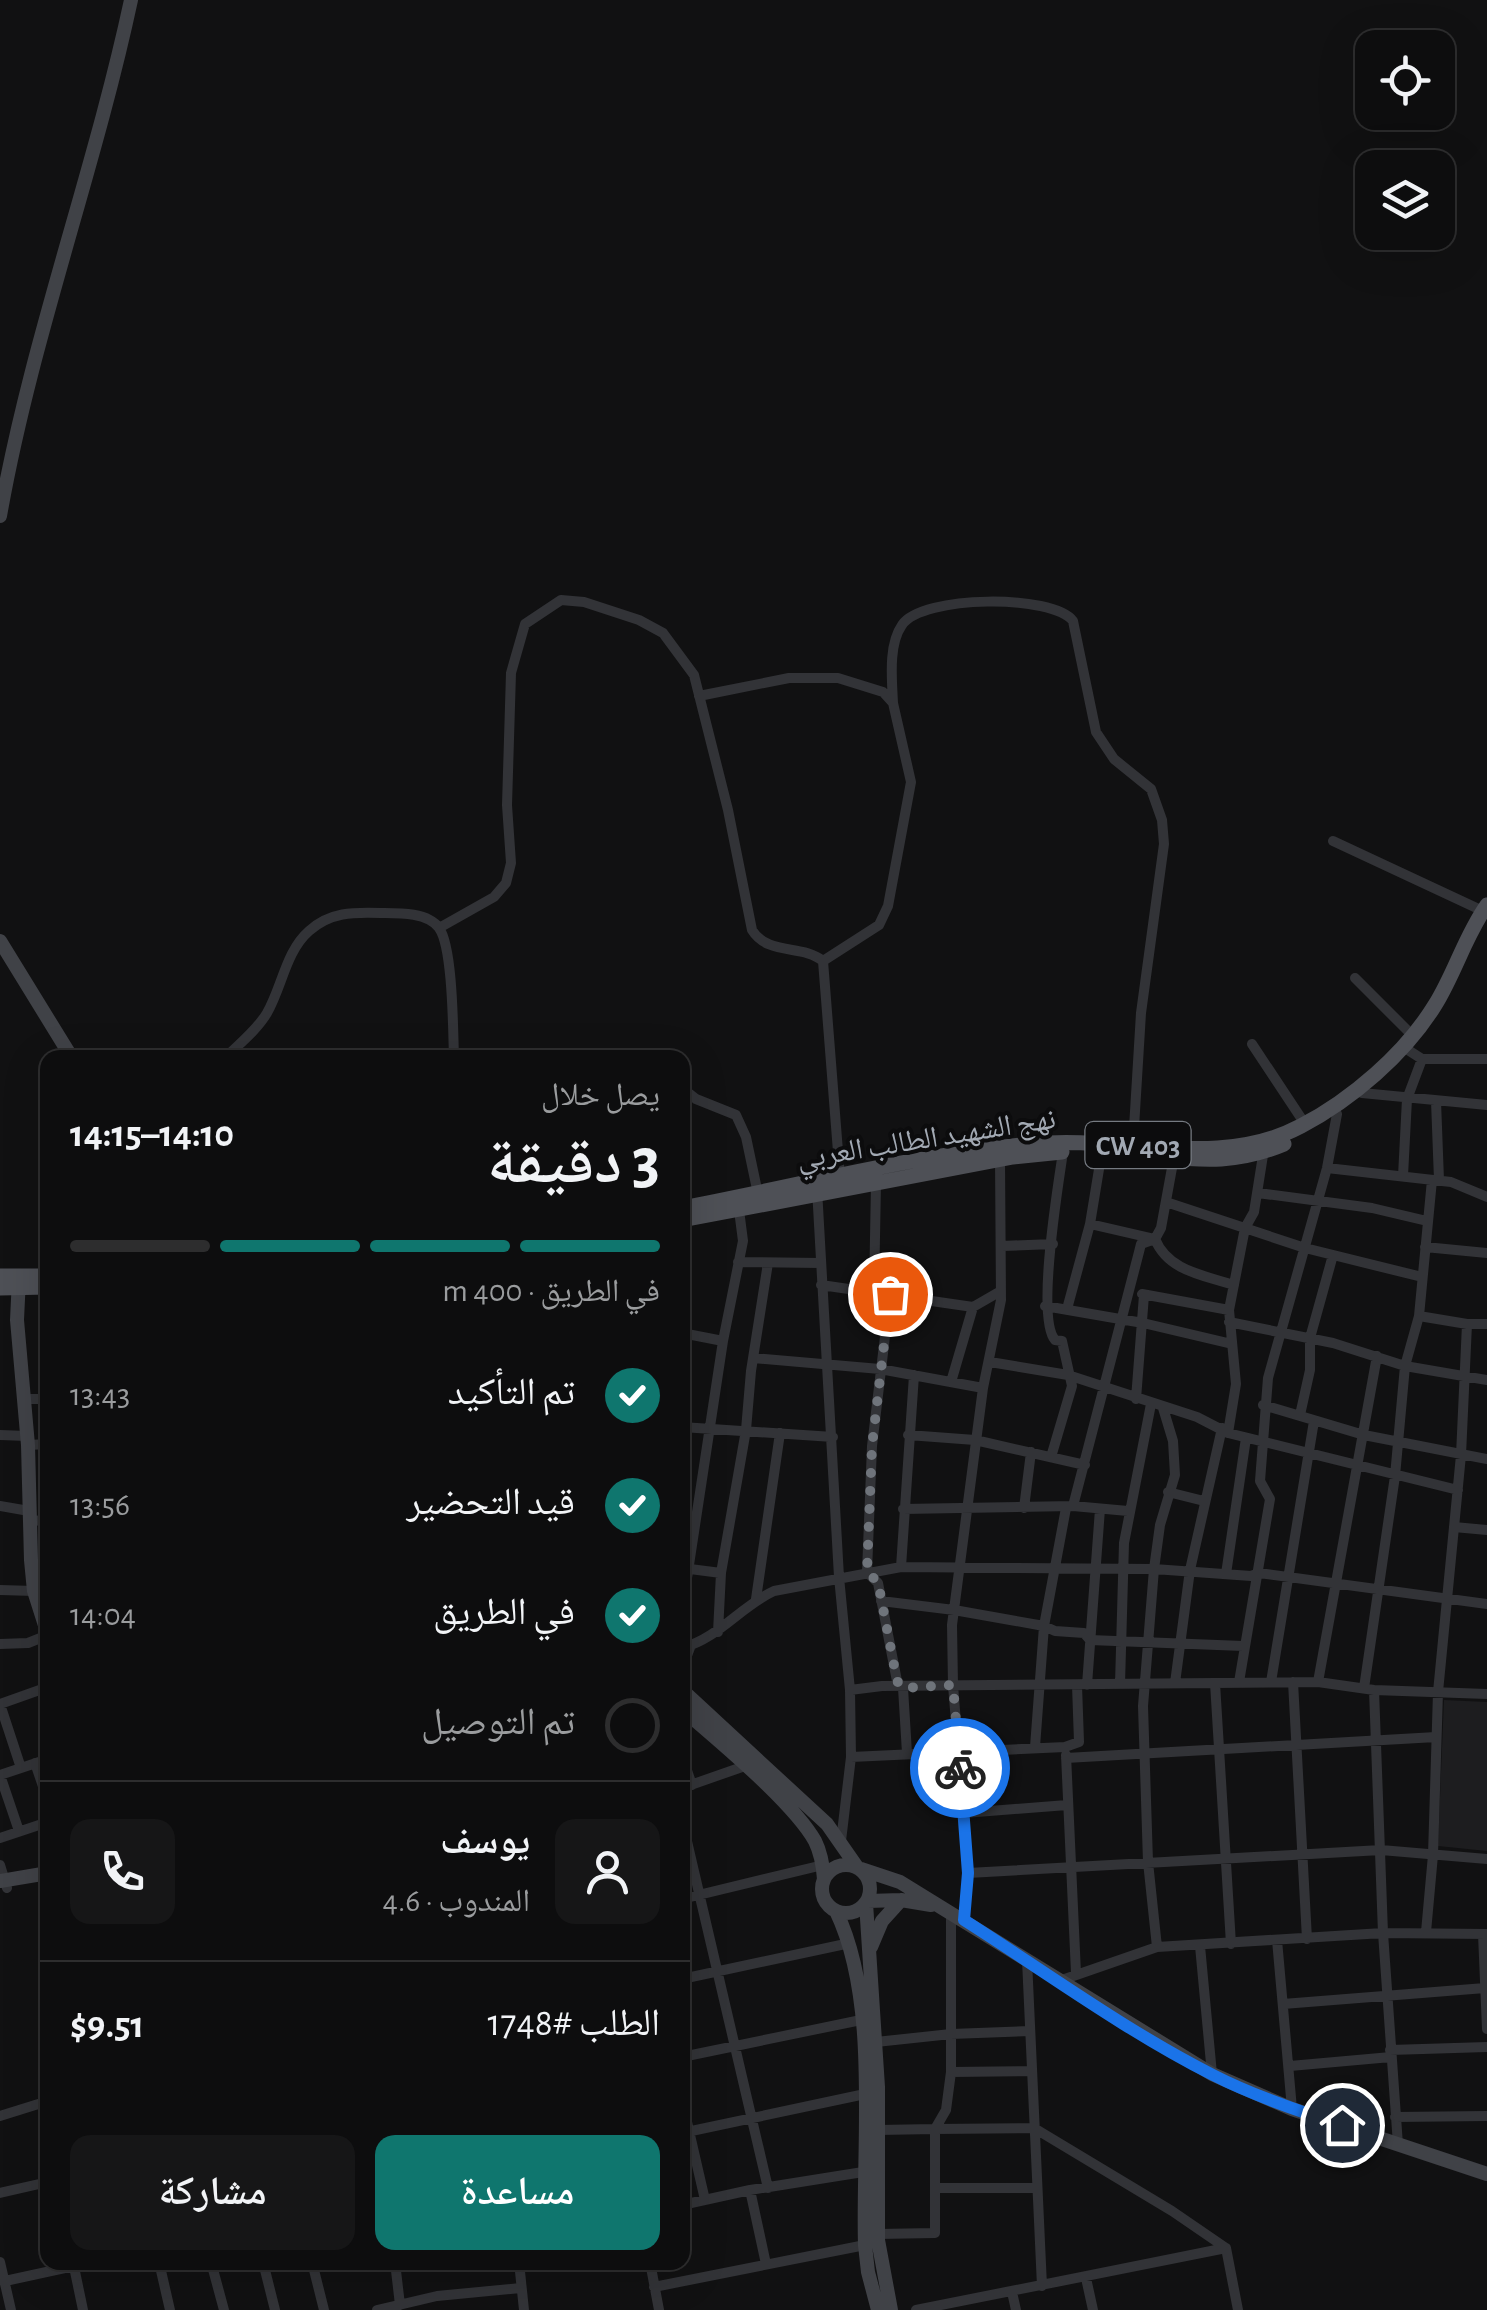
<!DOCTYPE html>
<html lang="ar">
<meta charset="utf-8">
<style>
:root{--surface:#0d0d0e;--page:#161617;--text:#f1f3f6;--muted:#9a9c9e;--line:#2d2d2e;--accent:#0f766e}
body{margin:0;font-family:"Alegreya Sans","Noto Naskh Arabic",sans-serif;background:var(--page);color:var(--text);direction:rtl;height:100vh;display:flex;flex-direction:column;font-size:38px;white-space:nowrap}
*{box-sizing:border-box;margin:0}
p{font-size:32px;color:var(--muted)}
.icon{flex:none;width:55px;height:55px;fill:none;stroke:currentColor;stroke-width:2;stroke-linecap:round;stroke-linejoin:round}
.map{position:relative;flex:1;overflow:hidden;direction:ltr}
.details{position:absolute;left:40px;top:1050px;width:650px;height:1220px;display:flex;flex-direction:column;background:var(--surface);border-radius:20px;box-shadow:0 10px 40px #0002,0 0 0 2px var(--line);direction:rtl}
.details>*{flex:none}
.controls{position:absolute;left:1355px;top:30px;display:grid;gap:20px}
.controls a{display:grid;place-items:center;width:100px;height:100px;border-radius:20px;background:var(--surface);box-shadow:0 10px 40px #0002,0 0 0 2px var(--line);font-size:50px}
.pin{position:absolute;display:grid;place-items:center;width:85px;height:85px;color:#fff;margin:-42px;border:5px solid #fff;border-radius:50%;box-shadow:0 2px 10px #0007}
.courier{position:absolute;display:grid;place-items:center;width:100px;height:100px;margin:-50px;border:8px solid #1a73e8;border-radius:50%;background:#fff;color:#222;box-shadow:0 2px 12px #0007}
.headline em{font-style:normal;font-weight:600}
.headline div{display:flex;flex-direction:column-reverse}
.headline{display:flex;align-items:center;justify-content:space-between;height:170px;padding:0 30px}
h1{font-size:65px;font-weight:600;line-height:75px}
.bar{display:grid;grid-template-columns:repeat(4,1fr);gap:15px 10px;align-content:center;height:120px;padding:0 30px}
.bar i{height:12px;border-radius:8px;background:var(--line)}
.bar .current{background:var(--accent)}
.bar p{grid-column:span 4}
.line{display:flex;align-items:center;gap:25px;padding:0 30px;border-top:2px solid var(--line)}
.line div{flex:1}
.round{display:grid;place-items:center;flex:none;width:105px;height:105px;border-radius:20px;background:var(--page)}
ol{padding:0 30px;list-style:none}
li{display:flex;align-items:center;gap:30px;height:110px}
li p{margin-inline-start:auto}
li .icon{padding:10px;border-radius:50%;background:var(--accent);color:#fff;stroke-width:4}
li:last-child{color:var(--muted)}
li i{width:55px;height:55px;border:5px solid var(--line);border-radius:50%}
.cta{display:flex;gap:20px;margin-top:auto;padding:20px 30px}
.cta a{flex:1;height:115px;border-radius:20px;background:var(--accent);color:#fff;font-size:40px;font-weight:600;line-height:115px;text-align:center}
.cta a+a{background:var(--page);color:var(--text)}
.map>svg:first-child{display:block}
</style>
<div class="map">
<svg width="1487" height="2310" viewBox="0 0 1487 2310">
<rect width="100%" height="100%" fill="#111112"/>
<!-- built -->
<path fill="#1d1d1f" d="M 1444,1700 L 1487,1702 L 1487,1851 L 1438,1846 Z"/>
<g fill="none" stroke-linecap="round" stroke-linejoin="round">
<!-- street -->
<path stroke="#323337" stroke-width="10" d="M 699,696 L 789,678 L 838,678 L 883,692 L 893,703 L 911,782 L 888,906 L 879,925 L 823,961
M 893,703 C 892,680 888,645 902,625 C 922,595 1053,594 1073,621 L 1096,732 L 1114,759 L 1151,789 L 1162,820 L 1164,844 L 1141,1013 L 1133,1144
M 1333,841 L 1483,911
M 439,928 L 494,897 L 506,883 L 511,863 L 507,805 L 511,673 L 525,624 L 561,600 L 584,602 L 639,620 L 663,633 L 694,675 L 728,810 L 752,930 C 768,956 802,944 823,961 L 840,1177
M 1355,978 L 1412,1035
M 1252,1044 L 1305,1124
M 225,1058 C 239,1044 257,1030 267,1013 C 282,987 286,951 309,931 C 330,912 353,912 381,913 C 397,913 428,912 439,928 C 453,947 453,1031 454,1058
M 636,1058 L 655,1058
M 1422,1059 L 1487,1059
M 682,1088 L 696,1099 L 736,1115 L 746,1137 L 758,1194
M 1362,1093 L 1487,1105
M 1436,1101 L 1439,1180
M 1327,1168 L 1451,1182 L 1487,1197
M 1403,1176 L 1407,1099 L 1422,1059 L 1408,1050
M 817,1189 L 839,1577 L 850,1690 L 851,1757 L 841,1841
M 1258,1193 L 1372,1208 L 1427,1221
M 1166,1202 L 1305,1248 L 1422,1277
M 1090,1224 L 1155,1239 C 1168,1271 1203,1275 1234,1285
M 1002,1246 L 1053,1244
M 1425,1247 L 1487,1253
M 738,1262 L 820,1263
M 821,1285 L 973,1307 L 999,1292
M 874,1292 L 876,1183
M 890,1294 L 872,1446 L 867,1572 L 878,1583 L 897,1681 L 903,1688 L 907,1753
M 1142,1294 L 1229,1310
M 1045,1306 L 1143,1323 L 1232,1344
M 1067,1309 L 1090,1224 L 1102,1151
M 1419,1316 L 1467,1324 L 1487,1324
M 1229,1322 L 1333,1343 L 1405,1366 L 1487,1380
M 682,1333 L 723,1341
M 753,1358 L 880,1369 L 983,1388
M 990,1362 L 1068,1375 L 1197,1417 L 1228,1433 L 1458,1490
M 951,1382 L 973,1307
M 24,1399 L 48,1399
M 1136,1399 L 1144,1295
M 1263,1405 L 1364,1435 L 1487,1459
M 1300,1415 L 1310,1370 L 1310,1338 L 1333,1255
M 682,1427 L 833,1437
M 1228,1433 L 1236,1384 L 1229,1310 L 1245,1228 L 1254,1212 L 1264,1149
M 0,1435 L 27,1436
M 908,1435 L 975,1440 L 1085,1465
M 28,1445 L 48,1444
M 1051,1457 L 1072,1386 L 1062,1341 L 1055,1340 C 1036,1318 1058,1186 1063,1152
M 1168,1492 L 1204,1501
M 0,1506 L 29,1511
M 1073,1506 L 1139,1252 L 1141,1244 L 1155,1239 L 1161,1228 L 1174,1157
M 1024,1508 L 1031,1452
M 903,1509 L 1073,1506 L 1128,1511
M 30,1521 L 48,1520
M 1454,1527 L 1487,1530
M 901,1567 L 914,1375
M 690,1569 L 721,1573
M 1226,1574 L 1246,1438
M 0,1590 L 34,1591
M 756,1599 L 780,1433
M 881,1601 L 954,1610 L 1044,1626 L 1055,1631 L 1084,1633 L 1090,1640 L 1243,1646
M 682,1611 L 723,1341 L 743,1241 L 739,1210
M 718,1632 L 721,1573 L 746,1430 L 751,1371 L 768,1263
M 0,1644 L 28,1643 L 48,1635
M 682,1648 C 719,1638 741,1606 774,1591 L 901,1567 L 1154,1569 L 1251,1576 L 1259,1573 L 1487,1604
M 682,1669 L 691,1645
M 1239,1682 L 1270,1499 L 1260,1481 L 1268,1378 L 1327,1168 L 1337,1114
M 1271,1682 L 1314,1421
M 1293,1682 L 1307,1939
M 1318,1682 L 1377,1356
M 1175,1683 L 1190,1570 L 1222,1428
M 1215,1683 L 1231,1944
M 1120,1684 L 1124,1543 L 1151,1404
M 1087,1685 L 1100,1509
M 1364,1688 L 1395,1476 L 1405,1366 L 1419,1316 L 1432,1180
M 850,1690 L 882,1686 L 1318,1682 L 1374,1690 L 1487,1694
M 1374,1690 L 1383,1933 L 1398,2145
M 1035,1747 L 1044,1626 L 1066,1508
M 1066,1755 L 1076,1973
M 682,1756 L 692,1785
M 851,1757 L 1065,1747 L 1079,1742 L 1077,1685
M 1066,1758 L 1436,1737
M 35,1763 L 48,1801
M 21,1768 L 0,1704 L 48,1687
M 0,1775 L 19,1831
M 0,1775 L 48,1759
M 682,1788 L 745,1766
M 964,1813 L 1067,1805
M 682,1820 L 768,2188
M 0,1838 L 48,1822
M 0,1865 L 7,1888
M 968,1873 L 1381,1850 L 1487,1859
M 682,1899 L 823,1865
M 964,1920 L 968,1873 L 953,1685 L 952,1625 L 983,1388 L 1001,1300 L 1000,1160
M 1426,1932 L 1433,1855 L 1438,1692 L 1461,1455 L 1467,1324
M 1483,1934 L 1487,2029
M 1277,1940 L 1292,2109
M 1200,1946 L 1212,2074
M 1157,1947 L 1383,1933 L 1487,1934
M 1027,1960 L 1042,2286
M 682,1979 L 850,1943
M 1059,1981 L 1157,1947 L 1148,1862 L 1143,1706 L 1154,1569 L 1160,1525 L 1175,1475 L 1173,1441 L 1163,1408
M 1283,2004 L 1485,1988
M 876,2042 L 951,2034 L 1030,2031
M 1390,2050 L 1487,2047
M 682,2057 L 861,2020
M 1290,2066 L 1391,2057
M 951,2072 L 1032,2071
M 682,2100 L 705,2200
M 0,2116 L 48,2101
M 1395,2117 L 1487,2116
M 878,2130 L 935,2129 L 946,2110 L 951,2072 L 951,1914
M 682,2133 L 865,2094
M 936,2188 L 1037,2188
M 750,2190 L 766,2264
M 0,2193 L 48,2182
M 682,2205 L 750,2190 L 863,2172
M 878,2234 L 935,2233 L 935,2129 L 1034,2128 L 1172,2211 L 1226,2248 L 1238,2310
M 0,2262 L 11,2310
M 73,2262 L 83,2310
M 159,2262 L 170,2310
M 211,2262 L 224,2310
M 263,2262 L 275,2310
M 312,2262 L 324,2310
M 395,2262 L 400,2305
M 519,2262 L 524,2310
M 650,2262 L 659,2310
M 1086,2278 L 1093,2310
M 5,2281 L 74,2266
M 654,2287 L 865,2245
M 1012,2292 L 1016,2310
M 377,2310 L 437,2296 L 521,2288
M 916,2310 L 1226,2248"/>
<!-- secondary -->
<path stroke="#404247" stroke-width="14" d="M 0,516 C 31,340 94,173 131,0
M 0,941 L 72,1058
M 19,1278 L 17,1320 L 28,1445 L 31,1560 L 34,1591 L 48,1635
M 682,1690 L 827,1824 L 857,1867
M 682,1709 C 718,1740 793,1802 815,1841 C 821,1853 823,1865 824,1879
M822 1889a24 24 0 1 1 48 0a24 24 0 1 1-48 0Z
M 861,1869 L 900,1882 L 1212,2074 L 1292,2109 L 1487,2174
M 0,1881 L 48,1873
M 868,1901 L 901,1900 L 931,1905
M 866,1903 L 878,2087 L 878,2240 L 891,2310
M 836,1911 C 880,2002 862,2144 865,2245 L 868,2272 L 878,2310
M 871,1947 L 882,1921 L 901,1900"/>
<!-- primary -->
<path stroke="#4e5056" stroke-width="15" d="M 1140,1155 C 1194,1159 1232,1166 1284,1144
M 682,1208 C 798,1186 915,1155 1032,1144 C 1122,1135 1218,1170 1301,1126 C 1351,1100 1405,1054 1435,1005 C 1455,973 1465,936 1487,905
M 682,1220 L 1013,1157 L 1062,1152
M 0,1276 L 48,1276
M 0,1288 L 48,1287"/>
</g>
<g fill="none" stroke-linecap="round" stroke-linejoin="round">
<!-- done -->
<path stroke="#6f747b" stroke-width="10" stroke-dasharray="0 18" d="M 890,1294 L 872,1446 L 867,1572 L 878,1582 L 897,1681 L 903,1688 L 953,1685 L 960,1768"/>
<!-- route -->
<path stroke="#1a73e8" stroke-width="12" d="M 960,1768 L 968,1873 L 964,1920 C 1046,1972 1126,2031 1213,2075 C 1254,2096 1298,2111 1342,2125"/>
</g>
<g text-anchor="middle" stroke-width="8" stroke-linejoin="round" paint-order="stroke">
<!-- shield labels -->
<rect fill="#0c0c0d" stroke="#757a81" stroke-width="2.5" x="1085.5" y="1122" width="105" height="46" rx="8"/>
<g font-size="28" font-weight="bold" fill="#a2a9b3">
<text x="1138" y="1155">CW 403</text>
</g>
<!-- street labels -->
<g font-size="30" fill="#a2a9b3" stroke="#0c0c0d">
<text transform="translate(926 1138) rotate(-9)" y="10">نهج الشهيد الطالب العربي</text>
</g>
</g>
</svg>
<div class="controls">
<a><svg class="icon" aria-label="locate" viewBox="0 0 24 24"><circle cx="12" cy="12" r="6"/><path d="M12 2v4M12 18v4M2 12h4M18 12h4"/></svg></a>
<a><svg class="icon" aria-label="layers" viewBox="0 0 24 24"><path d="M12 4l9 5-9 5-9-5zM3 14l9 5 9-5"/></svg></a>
</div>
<div class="pin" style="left:890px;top:1294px;background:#ea580c"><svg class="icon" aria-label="bag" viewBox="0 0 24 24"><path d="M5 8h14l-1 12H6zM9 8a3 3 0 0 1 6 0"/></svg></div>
<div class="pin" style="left:1342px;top:2125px;background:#1f2937"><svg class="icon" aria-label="home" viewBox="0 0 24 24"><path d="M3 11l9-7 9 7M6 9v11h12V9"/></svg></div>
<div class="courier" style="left:960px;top:1768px"><svg class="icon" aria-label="bike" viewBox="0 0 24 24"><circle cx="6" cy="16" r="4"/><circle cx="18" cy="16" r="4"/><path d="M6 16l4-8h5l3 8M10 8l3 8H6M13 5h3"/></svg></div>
<section class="details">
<div class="headline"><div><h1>3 دقيقة</h1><p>يصل خلال</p></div><em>14:10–14:15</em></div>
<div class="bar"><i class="current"></i><i class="current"></i><i class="current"></i><i></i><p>في الطريق · 400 m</p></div>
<ol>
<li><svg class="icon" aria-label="check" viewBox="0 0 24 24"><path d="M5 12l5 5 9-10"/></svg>تم التأكيد<p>13:43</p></li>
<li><svg class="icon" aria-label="check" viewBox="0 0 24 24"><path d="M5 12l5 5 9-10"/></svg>قيد التحضير<p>13:56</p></li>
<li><svg class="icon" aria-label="check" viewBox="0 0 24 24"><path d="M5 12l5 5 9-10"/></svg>في الطريق<p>14:04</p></li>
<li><i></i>تم التوصيل</li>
</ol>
<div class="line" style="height:180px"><a class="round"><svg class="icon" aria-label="person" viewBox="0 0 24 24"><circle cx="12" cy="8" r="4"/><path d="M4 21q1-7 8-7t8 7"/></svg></a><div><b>يوسف</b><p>المندوب · 4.6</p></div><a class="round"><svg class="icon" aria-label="phone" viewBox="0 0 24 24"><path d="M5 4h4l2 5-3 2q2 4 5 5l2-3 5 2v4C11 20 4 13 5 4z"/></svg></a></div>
<div class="line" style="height:130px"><div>الطلب #1748</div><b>$9.51</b></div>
<div class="cta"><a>مساعدة</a><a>مشاركة</a></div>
</section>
</div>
